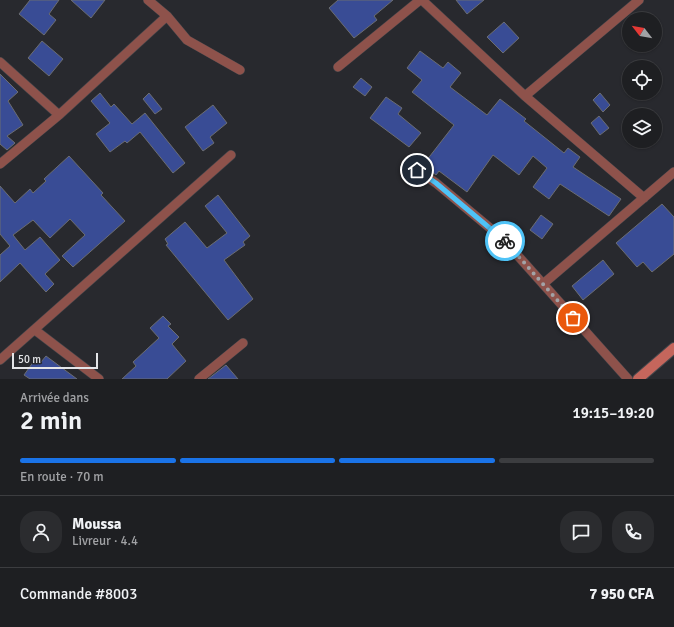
<!DOCTYPE html>
<html lang="fr">
<meta charset="utf-8">
<style>
:root{--surface:#1e1f22;--page:#2b2c2f;--text:#f1f3f6;--muted:#a1a2a5;--line:#3c3d40;--accent:#1a73e8}
body{margin:0;font-family:Signika,sans-serif;background:var(--page);color:var(--text);height:100vh;display:flex;flex-direction:column;font-size:15px;white-space:nowrap}
*{box-sizing:border-box;margin:0}
p{font-size:13px;color:var(--muted)}
.icon{flex:none;width:22px;height:22px;fill:none;stroke:currentColor;stroke-width:2;stroke-linecap:round;stroke-linejoin:round}
.map{position:relative;height:379px;overflow:hidden}
.panel{display:flex;flex-direction:column;background:var(--surface);flex:1}
.panel>*{flex:none}
.needle{width:26px;rotate:301deg}
.controls{position:absolute;left:622px;top:12px;display:grid;gap:8px}
.controls a{display:grid;place-items:center;width:40px;height:40px;border-radius:50%;background:var(--surface);box-shadow:0 1px 3px #0004,0 0 0 1px var(--line);font-size:20px}
.scale{position:absolute;left:12px;bottom:10px;width:86px;box-sizing:border-box;padding-left:4px;border:2px solid #e4e5e8;border-top:0;font-size:11px;line-height:14px;white-space:nowrap;color:#e4e5e8;-webkit-text-stroke:3px #28292e;paint-order:stroke}
.pin{position:absolute;display:grid;place-items:center;width:34px;height:34px;color:#fff;margin:-17px;border:2px solid #fff;border-radius:50%;box-shadow:0 1px 4px #0007}
.courier{position:absolute;display:grid;place-items:center;width:40px;height:40px;margin:-20px;border:3px solid #4fc3f7;border-radius:50%;background:#fff;color:#222;box-shadow:0 1px 5px #0007}
.overview em{font-style:normal;font-weight:600}
.overview div{display:flex;flex-direction:column-reverse}
.overview{display:flex;align-items:center;justify-content:space-between;height:68px;padding:0 20px}
h1{font-size:26px;font-weight:600;line-height:30px}
.bar{display:grid;grid-template-columns:repeat(4,1fr);gap:6px 4px;align-content:center;height:48px;padding:0 20px}
.bar i{height:5px;border-radius:3px;background:var(--line)}
.bar .selected{background:var(--accent)}
.bar p{grid-column:span 4}
.line{display:flex;align-items:center;gap:10px;padding:0 20px;border-top:1px solid var(--line)}
.line div{flex:1}
.round{display:grid;place-items:center;flex:none;width:42px;height:42px;border-radius:16px;background:var(--page)}
.map>svg:first-child{display:block}
</style>
<div class="map">
<svg width="674" height="379" viewBox="0 0 674 379">
<rect width="100%" height="100%" fill="#28292e"/>
<!-- building -->
<path fill="#394c95" stroke="#6b6d72" d="M 30,0 L 59,0 L 49,14 L 56,20 L 44,35 L 19,14 Z
M 71,0 L 105,0 L 91,18 Z
M 338,0 L 393,0 L 374,16 L 377,20 L 354,38 L 329,8 Z
M 456,0 L 484,0 L 467,14 Z
M 504,22 L 519,38 L 503,53 L 487,37 Z
M 42,41 L 63,59 L 49,76 L 28,58 Z
M 420,51 L 443,68 L 448,62 L 461,73 L 450,87 L 487,115 L 500,99 L 526,119 L 524,121 L 564,153 L 568,148 L 580,157 L 573,167 L 621,199 L 609,216 L 560,184 L 549,199 L 533,187 L 547,168 L 533,156 L 519,175 L 493,155 L 467,192 L 439,171 L 436,175 L 423,165 L 454,125 L 412,92 L 422,80 L 407,68 Z
M 0,74 L 18,92 L 8,101 L 23,125 L 7,136 L 15,143 L 7,150 L 0,144 Z
M 361,78 L 372,87 L 365,96 L 353,87 Z
M 100,93 L 111,107 L 114,104 L 132,124 L 145,113 L 185,163 L 173,173 L 140,132 L 127,143 L 125,141 L 110,152 L 96,134 L 110,123 L 91,101 Z
M 149,93 L 162,109 L 155,114 L 143,99 Z
M 600,93 L 610,105 L 603,112 L 593,100 Z
M 386,97 L 402,108 L 398,114 L 421,133 L 409,147 L 370,118 Z
M 213,105 L 227,123 L 210,137 L 214,143 L 203,151 L 185,127 Z
M 599,116 L 609,128 L 600,135 L 591,123 Z
M 69,156 L 103,193 L 101,195 L 125,221 L 73,267 L 62,256 L 85,235 L 70,219 L 50,238 L 33,220 L 13,235 L 25,250 L 40,237 L 60,260 L 45,274 L 54,284 L 46,292 L 20,263 L 0,282 L 0,255 L 10,246 L 0,234 L 0,186 L 15,203 L 30,189 L 33,193 L 46,181 L 44,179 Z
M 218,195 L 250,236 L 243,242 L 245,245 L 224,260 L 253,299 L 228,320 L 166,245 L 168,244 L 165,239 L 185,222 L 207,248 L 227,233 L 205,206 Z
M 662,204 L 674,217 L 674,254 L 652,272 L 643,262 L 637,267 L 616,243 Z
M 541,215 L 553,224 L 542,239 L 530,230 Z
M 603,260 L 614,274 L 583,300 L 572,286 Z
M 163,316 L 171,324 L 168,326 L 179,337 L 172,344 L 186,361 L 167,379 L 122,379 L 136,366 L 133,362 L 159,338 L 150,328 Z
M 46,356 L 77,379 L 30,379 L 24,375 L 36,358 L 41,362 Z
M 226,365 L 238,379 L 208,379 Z"/>
<g fill="none" stroke-linecap="round" stroke-linejoin="round">
<!-- street casing -->
<g stroke="#46474c" stroke-width="10">
<path id="street" d="M 148,0 L 167,16 L 187,40 L 240,70
M 422,0 L 525,96 L 644,198
M 0,62 L 59,115
M 338,67 L 420,0
M 525,96 L 639,0
M 0,164 L 59,115 L 167,16
M 417,170 L 436,183 L 502,238 L 628,379
M 543,284 L 674,172
M 35,330 L 99,379
M 0,360 L 231,155
M 199,379 L 243,343"/>
</g>
<!-- secondary casing -->
<g stroke="#46474c" stroke-width="12">
<path id="secondary" d="M 638,379 L 674,348"/>
</g>
<!-- street -->
<use href="#street" stroke="#8e524b" stroke-width="9"/>
<!-- secondary -->
<use href="#secondary" stroke="#c5665c" stroke-width="10"/>
</g>
<g fill="none" stroke-linecap="round" stroke-linejoin="round">
<!-- done -->
<path stroke="#a2a3a7" stroke-width="4" stroke-dasharray="0 7.2" d="M 505,241 L 573,318"/>
<!-- route -->
<path stroke="#4fc3f7" stroke-width="5" d="M 417,170 L 436,183 L 505,241"/>
</g>
</svg>
<div class="controls">
<a><svg class="needle" viewBox="-14 -14 28 28"><path d="M0-13l5 13h-10z" fill="#e53935"/><path d="M0 13l5-13h-10z" fill="#a1a2a5"/></svg></a>
<a><svg class="icon" aria-label="locate" viewBox="0 0 24 24"><circle cx="12" cy="12" r="6"/><path d="M12 2v4M12 18v4M2 12h4M18 12h4"/></svg></a>
<a><svg class="icon" aria-label="layers" viewBox="0 0 24 24"><path d="M12 4l9 5-9 5-9-5zM3 14l9 5 9-5"/></svg></a>
</div>
<div class="scale">50 m</div>
<div class="pin" style="left:573px;top:318px;background:#ea580c"><svg class="icon" aria-label="bag" viewBox="0 0 24 24"><path d="M5 8h14l-1 12H6zM9 8a3 3 0 0 1 6 0"/></svg></div>
<div class="pin" style="left:417px;top:170px;background:#1f2937"><svg class="icon" aria-label="home" viewBox="0 0 24 24"><path d="M3 11l9-7 9 7M6 9v11h12V9"/></svg></div>
<div class="courier" style="left:505px;top:241px"><svg class="icon" aria-label="bike" viewBox="0 0 24 24"><circle cx="6" cy="16" r="4"/><circle cx="18" cy="16" r="4"/><path d="M6 16l4-8h5l3 8M10 8l3 8H6M13 5h3"/></svg></div>
</div>
<section class="panel">
<div class="overview"><div><h1>2 min</h1><p>Arrivée dans</p></div><em>19:15–19:20</em></div>
<div class="bar"><i class="selected"></i><i class="selected"></i><i class="selected"></i><i></i><p>En route · 70 m</p></div>
<div class="line" style="height:72px"><a class="round"><svg class="icon" aria-label="person" viewBox="0 0 24 24"><circle cx="12" cy="8" r="4"/><path d="M4 21q1-7 8-7t8 7"/></svg></a><div><b>Moussa</b><p>Livreur · 4.4</p></div><a class="round"><svg class="icon" aria-label="chat" viewBox="0 0 24 24"><path d="M4 5h16v11H9l-5 4z"/></svg></a><a class="round"><svg class="icon" aria-label="phone" viewBox="0 0 24 24"><path d="M5 4h4l2 5-3 2q2 4 5 5l2-3 5 2v4C11 20 4 13 5 4z"/></svg></a></div>
<div class="line" style="height:52px"><div>Commande #8003</div><b>7 950 CFA</b></div>
</section>
